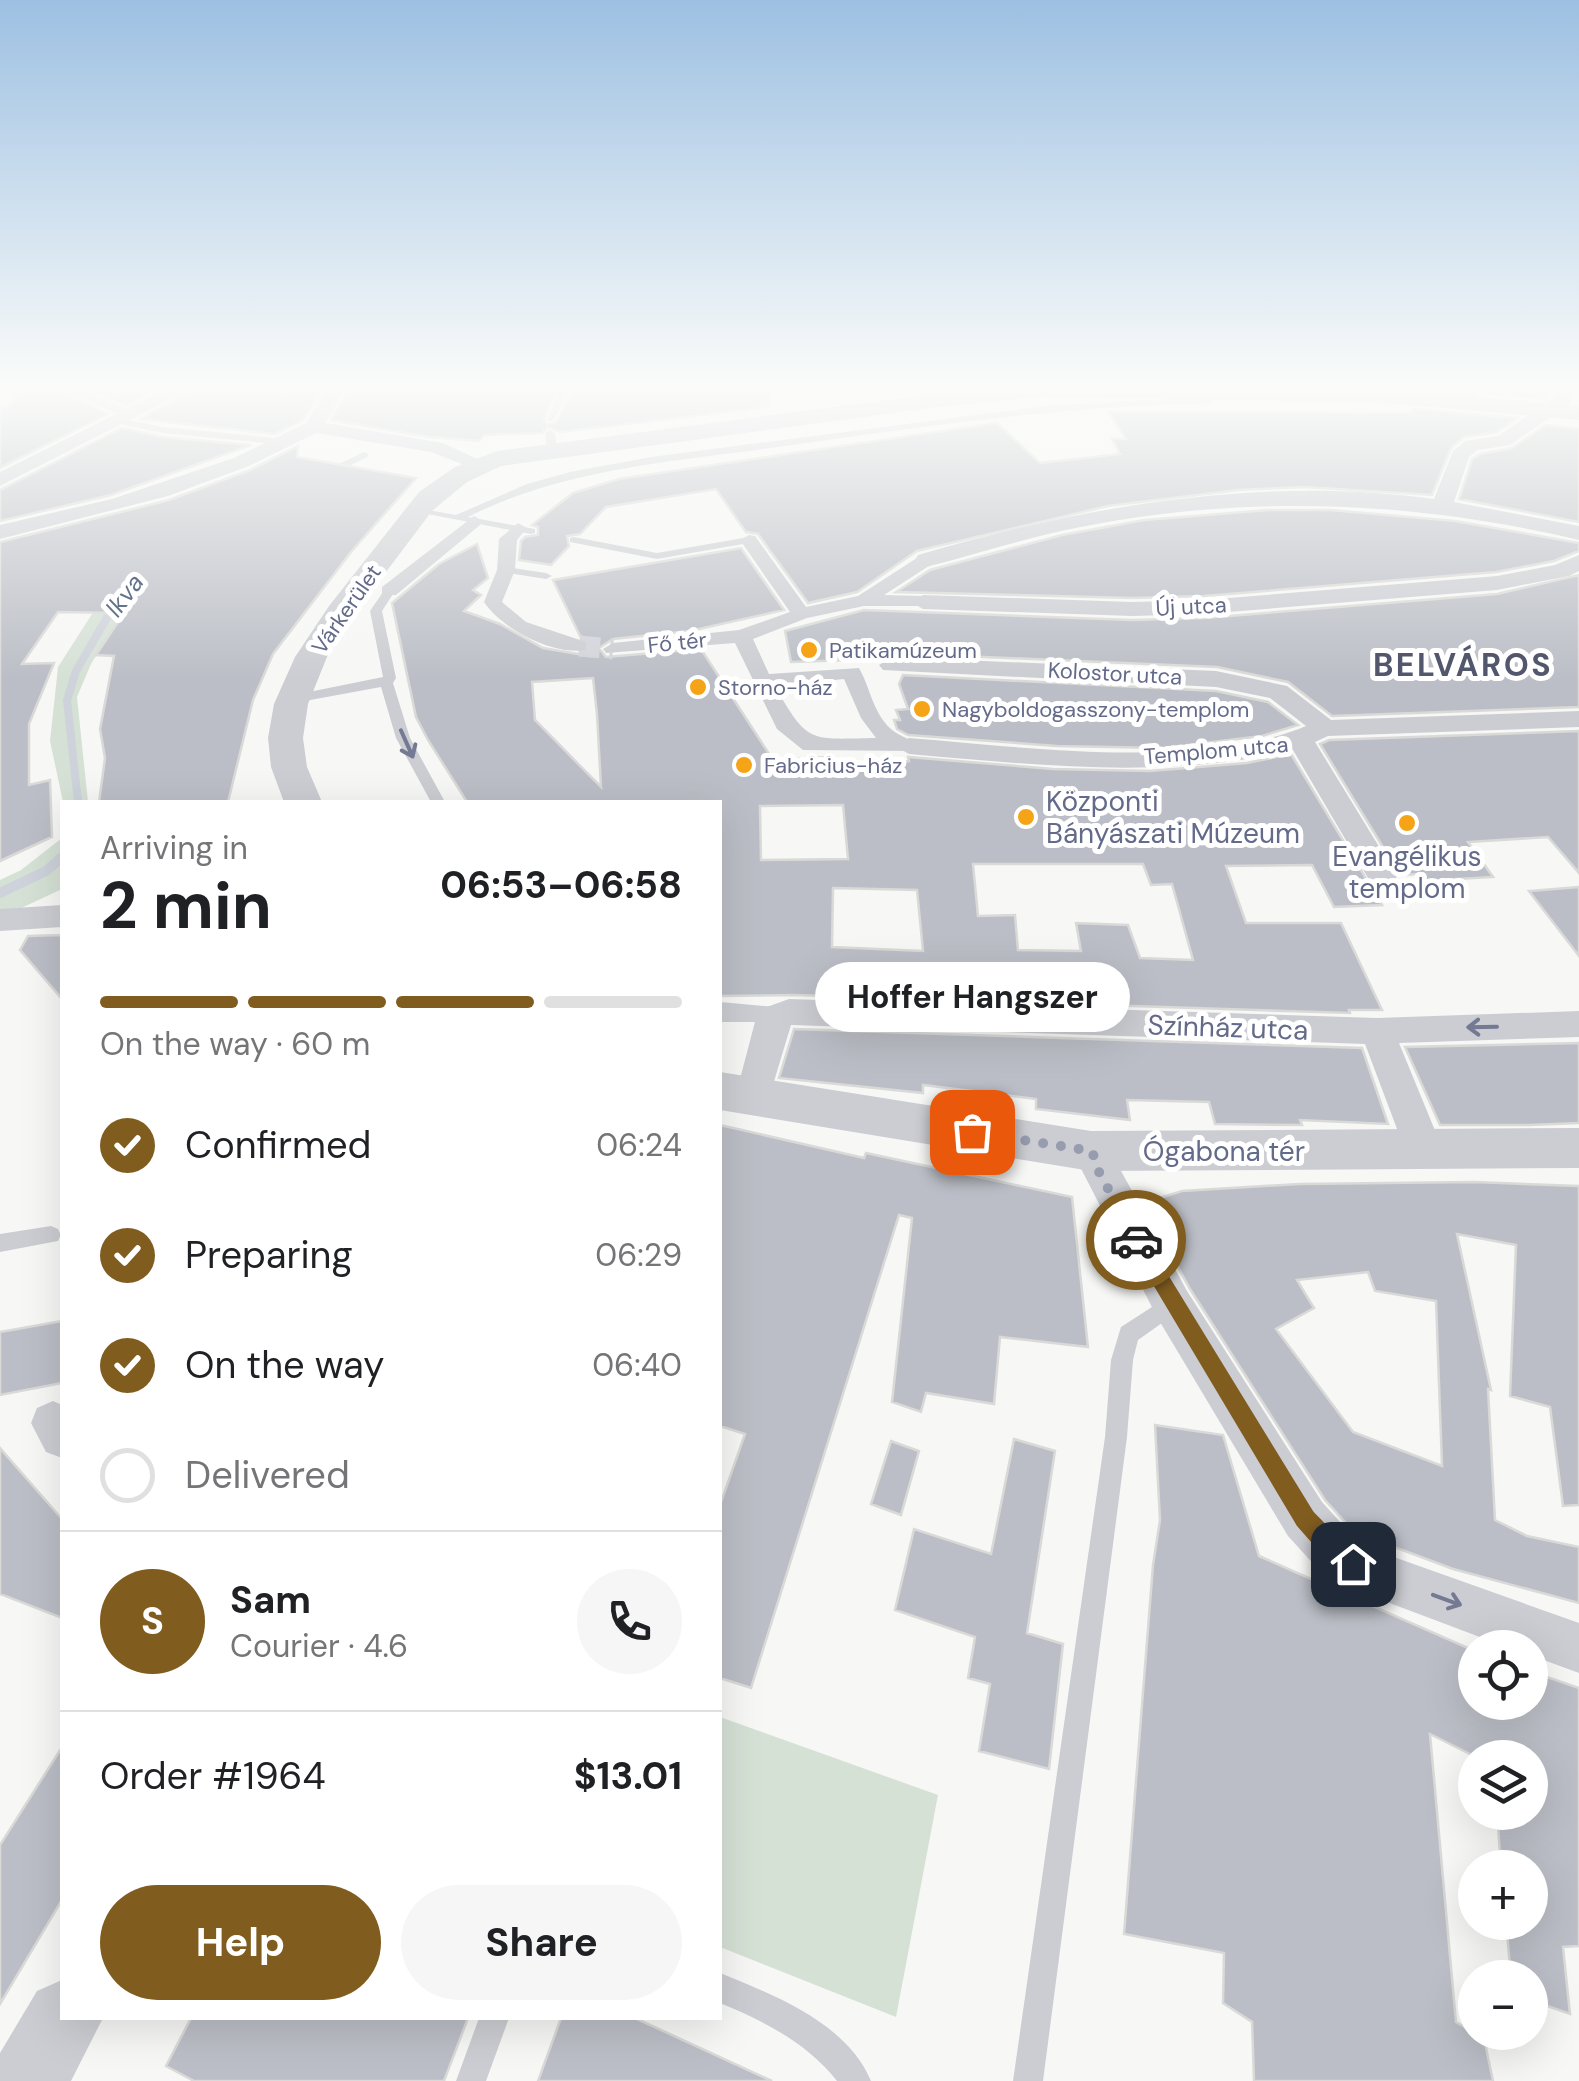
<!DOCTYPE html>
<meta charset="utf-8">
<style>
:root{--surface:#fff;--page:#f6f6f6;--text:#202124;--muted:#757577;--line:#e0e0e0;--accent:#805c1f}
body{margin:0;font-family:"DM Sans",sans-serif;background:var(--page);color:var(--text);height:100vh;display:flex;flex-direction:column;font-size:38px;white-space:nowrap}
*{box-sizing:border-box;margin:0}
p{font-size:32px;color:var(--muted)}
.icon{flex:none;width:55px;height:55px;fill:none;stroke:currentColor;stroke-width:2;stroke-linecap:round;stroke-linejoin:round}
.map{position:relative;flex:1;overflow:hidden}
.details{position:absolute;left:60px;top:800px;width:662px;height:1220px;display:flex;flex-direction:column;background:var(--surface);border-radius:0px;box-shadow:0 10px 40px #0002}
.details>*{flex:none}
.controls{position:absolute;left:1458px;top:1630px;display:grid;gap:20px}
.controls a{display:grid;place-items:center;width:90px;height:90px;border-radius:50%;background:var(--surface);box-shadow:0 10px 40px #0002;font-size:50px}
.pin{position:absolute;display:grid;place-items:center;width:85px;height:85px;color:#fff;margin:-42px;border-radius:20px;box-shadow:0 5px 15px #0006}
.courier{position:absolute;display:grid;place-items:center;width:100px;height:100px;margin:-50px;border:8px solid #805c1f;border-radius:50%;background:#fff;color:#222;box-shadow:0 2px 12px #0007}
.bubble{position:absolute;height:70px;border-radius:35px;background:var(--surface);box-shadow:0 10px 40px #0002;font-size:32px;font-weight:700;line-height:70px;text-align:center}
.headline em{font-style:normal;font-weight:700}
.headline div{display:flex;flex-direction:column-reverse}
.headline{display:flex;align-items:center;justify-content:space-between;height:170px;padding:0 40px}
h1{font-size:65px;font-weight:700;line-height:75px}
.bar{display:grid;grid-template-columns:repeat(4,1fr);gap:15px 10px;align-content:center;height:120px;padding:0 40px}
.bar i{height:12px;border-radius:8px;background:var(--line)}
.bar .selected{background:var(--accent)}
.bar p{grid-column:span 4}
.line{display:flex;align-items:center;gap:25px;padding:0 40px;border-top:2px solid var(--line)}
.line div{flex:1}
.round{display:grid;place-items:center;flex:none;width:105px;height:105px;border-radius:52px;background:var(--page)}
ol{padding:0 40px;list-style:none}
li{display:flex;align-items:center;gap:30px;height:110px}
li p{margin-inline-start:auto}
li .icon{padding:10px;border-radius:50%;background:var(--accent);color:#fff;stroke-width:4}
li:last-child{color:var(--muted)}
li i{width:55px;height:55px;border:5px solid var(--line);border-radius:50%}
.primary-button{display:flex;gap:20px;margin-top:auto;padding:20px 40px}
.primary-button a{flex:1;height:115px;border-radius:60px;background:var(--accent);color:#fff;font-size:40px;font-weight:700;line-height:115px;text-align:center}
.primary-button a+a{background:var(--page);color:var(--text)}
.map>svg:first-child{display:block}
</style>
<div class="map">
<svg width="1579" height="2081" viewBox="0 0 1579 2081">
<rect width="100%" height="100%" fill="#f7f8f5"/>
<!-- green -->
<path fill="#d6e1d6" d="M 151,568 L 91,664 L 77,697 L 88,802 L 63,802 L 50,741 L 58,667 L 117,575 Z
M 62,838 L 62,889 L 0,918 L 0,880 L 21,870 Z
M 720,1717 L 938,1795 L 896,2017 L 720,1947 Z"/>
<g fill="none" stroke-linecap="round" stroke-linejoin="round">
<!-- stream-far2 -->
<path stroke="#ced2da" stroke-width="6" d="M 331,471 L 365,455"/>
<!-- stream-far1 -->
<path stroke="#ced2da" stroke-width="8" d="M 78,802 L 67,700 L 76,671 L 116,602"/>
<!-- stream -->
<path stroke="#ced2da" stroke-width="10" d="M 0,893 L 46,871 L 62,857"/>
</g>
<!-- building -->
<path fill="#bbbec6" stroke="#d9dad7" stroke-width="2.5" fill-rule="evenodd" d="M 22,389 L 56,389 L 108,414 L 0,468 L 0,409 L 8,408 Z
M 89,389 L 157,389 L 126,405 Z
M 194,389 L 284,393 L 287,389 L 322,389 L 303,420 L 275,434 L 141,419 Z
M 349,389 L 556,389 L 544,420 L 547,425 L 556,423 L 574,389 L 768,389 L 769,407 L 560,432 L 548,427 L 542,433 L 484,435 L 479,441 L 429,437 L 331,420 Z
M 1479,389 L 1551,389 L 1544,399 L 1481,393 Z
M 1412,409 L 1517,418 L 1497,432 L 1464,437 L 1451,448 L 1432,495 L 1304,487 L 1238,490 L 1108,506 L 917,551 L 857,592 L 808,603 L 758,534 L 746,532 L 716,489 L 606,507 L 580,534 L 567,536 L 569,546 L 551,565 L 519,560 L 521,541 L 525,537 L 538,535 L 538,527 L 532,525 L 573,493 L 619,479 L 997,423 L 1040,463 L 1120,454 L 1112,439 L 1126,439 L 1109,412 L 1412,413 Z
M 1546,425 L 1579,429 L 1579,522 L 1459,499 L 1472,459 L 1480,454 L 1512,448 Z
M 122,428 L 162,437 L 251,445 L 111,495 L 0,521 L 0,490 Z
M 298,446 L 297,457 L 416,478 L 351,552 L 273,654 L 253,700 L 228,802 L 99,802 L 105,758 L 100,729 L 114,656 L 96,655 L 124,613 L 58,612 L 22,664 L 54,663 L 29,724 L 29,785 L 50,780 L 52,837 L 0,861 L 0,542 L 169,500 L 250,470 Z
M 1268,510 L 1331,510 L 1455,521 L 1579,543 L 1579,551 L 1554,561 L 1496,572 L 1204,596 L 1132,598 L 896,592 L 930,570 L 1062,535 L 1144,520 Z
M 477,544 L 488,578 L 473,590 L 481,595 L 464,611 L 500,624 L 543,648 L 590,656 L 589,640 L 580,636 L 553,580 L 741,548 L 784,610 L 690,631 L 613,639 L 599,648 L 606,657 L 701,649 L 773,760 L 829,757 L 830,762 L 872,763 L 909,761 L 908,757 L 1053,769 L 1150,771 L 1247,763 L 1291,754 L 1382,905 L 1334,907 L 1312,865 L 1226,866 L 1246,923 L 1341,923 L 1382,1010 L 1349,1010 L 1350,1013 L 793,995 L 720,996 L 720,802 L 467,802 L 428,740 L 416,717 L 392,603 L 439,564 ZM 593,678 L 597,714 L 601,787 L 535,720 L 532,682 ZM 843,805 L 848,859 L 761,860 L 760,806 ZM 973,864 L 1143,864 L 1151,885 L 1172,884 L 1193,960 L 1140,958 L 1128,925 L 1076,923 L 1081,951 L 1018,950 L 1015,915 L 978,916 ZM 833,888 L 917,890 L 923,951 L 832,947 Z
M 1579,575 L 1579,707 L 1332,716 L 1288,682 L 1217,667 L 892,653 L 882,659 L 791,662 L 785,631 L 864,610 L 1132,620 L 1204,618 L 1497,594 Z
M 903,675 L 1216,691 L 1268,702 L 1298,725 L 1262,736 L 1163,748 L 1057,746 L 908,735 L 897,729 L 894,720 L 900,720 L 896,710 L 908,709 L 899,684 Z
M 1579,731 L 1579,873 L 1548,837 L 1468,842 L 1493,877 L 1423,881 L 1418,874 L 1400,875 L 1320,744 L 1329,740 Z
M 1579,887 L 1579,956 L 1529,891 Z
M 62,935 L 62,999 L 20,950 L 28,936 Z
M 794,1029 L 1362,1048 L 1388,1124 L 1300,1120 L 1302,1125 L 1215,1124 L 1209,1102 L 1127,1100 L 1130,1120 L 1036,1109 L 1036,1099 L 923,1085 L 923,1093 L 779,1078 Z
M 1579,1043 L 1579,1123 L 1529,1125 L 1440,1125 L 1405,1047 Z
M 720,1125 L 864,1158 L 866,1153 L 1072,1197 L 1088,1347 L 1000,1337 L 994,1404 L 926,1393 L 921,1412 L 892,1402 L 912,1218 L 899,1215 L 751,1688 L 720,1678 L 720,1505 L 745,1434 L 720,1426 Z
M 1474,1182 L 1579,1186 L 1579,1505 L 1563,1506 L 1550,1407 L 1510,1396 L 1516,1245 L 1457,1234 L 1491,1390 L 1488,1389 L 1495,1520 L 1527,1536 L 1579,1547 L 1579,1603 L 1453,1569 L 1354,1532 L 1325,1500 L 1190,1289 L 1143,1203 L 1182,1191 L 1299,1184 ZM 1368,1272 L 1375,1291 L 1436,1301 L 1442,1466 L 1353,1432 L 1276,1329 L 1314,1308 L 1297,1280 Z
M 62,1321 L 62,1383 L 0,1395 L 0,1332 Z
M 1155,1425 L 1223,1435 L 1259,1556 L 1475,1651 L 1475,1702 L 1530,1702 L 1530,1671 L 1579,1688 L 1579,1946 L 1563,1947 L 1570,2014 L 1530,2000 L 1530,1978 L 1511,1978 L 1506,1922 L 1530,1922 L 1530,1868 L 1501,1868 L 1497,1812 L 1530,1812 L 1530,1758 L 1478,1758 L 1430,1734 L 1456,2022 L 1484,2038 L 1493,2081 L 1254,2081 L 1252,2022 L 1223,2003 L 1224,1953 L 1124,1934 L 1153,1565 L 1160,1520 Z
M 1014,1439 L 1055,1451 L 1027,1633 L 1063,1644 L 1049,1769 L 979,1751 L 990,1684 L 968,1678 L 975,1637 L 895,1610 L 914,1529 L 991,1554 Z
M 891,1441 L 919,1451 L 901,1515 L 871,1504 Z
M 0,1448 L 62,1519 L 62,1618 L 0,1594 Z
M 62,1747 L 62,1900 L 0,2004 L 0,1845 Z
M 191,2018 L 468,2018 L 444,2081 L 194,2081 L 166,2066 Z
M 561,2018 L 635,2018 L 772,2081 L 538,2081 Z"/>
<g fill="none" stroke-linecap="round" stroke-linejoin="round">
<!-- pedestrian-tunnel -->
<path stroke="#d2d4da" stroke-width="21" stroke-dasharray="21 10" stroke-linecap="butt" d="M 579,646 L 613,649"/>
<!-- service -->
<path fill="#cccdd2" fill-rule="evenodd" d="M 560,389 L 570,389 L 553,421 L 547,421 Z
M 1216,390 L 1224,392 L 1210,403 C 1065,406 922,426 778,447 C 672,462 565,468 468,517 L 535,529 L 535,533 L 531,534 L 412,511 L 417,508 L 456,515 L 527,484 L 570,472 L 651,457 L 1045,406 L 1208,397 Z
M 118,418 L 163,427 L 286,439 L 291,442 L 286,445 L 163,433 L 115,423 L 113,421 Z
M 550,430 L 555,433 L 557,451 L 552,454 L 547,451 L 545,433 Z
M 574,537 L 657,553 L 749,537 L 755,540 L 749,543 L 657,559 L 570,542 L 570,538 Z
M 506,567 L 546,573 L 552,576 L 546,579 L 502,572 L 500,570 Z
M 385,589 L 395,591 L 382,611 L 396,678 L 393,683 L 410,738 L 445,802 L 431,802 L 396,738 L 381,687 L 294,703 L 287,699 L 294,695 L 383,677 L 370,611 Z
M 51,1226 L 58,1229 L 61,1235 L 58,1241 L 0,1252 L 0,1234 Z
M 1172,1294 L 1179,1297 L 1182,1304 L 1179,1311 L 1138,1340 L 1133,1360 L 1127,1437 L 1043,2081 L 1013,2081 L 1105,1437 L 1111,1360 L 1121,1327 Z
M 720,1973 C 774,1995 847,2023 871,2081 L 837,2081 C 807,2043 764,2021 720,2003 Z
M 479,2018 L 509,2018 L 486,2081 L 456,2081 Z"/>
<!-- pedestrian -->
<path fill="#cccdd2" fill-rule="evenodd" d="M 59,389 L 79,389 L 140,415 L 128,418 Z
M 474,516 L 483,521 L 480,525 L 396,595 L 382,595 L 382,587 Z
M 518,523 L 527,528 L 517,540 L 515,570 L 502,602 L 526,622 L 586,642 L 586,650 C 553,656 502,629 484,602 L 497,570 L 499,539 Z
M 749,535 L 755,536 L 806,607 L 858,596 L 920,556 L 932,556 L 932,564 L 884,595 L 923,596 L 932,602 L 930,606 L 864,606 L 807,618 L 753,639 L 769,674 L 859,668 C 870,687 873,713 891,729 C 900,737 912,739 920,746 L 917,751 L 803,750 L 777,729 L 735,643 L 606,653 L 603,649 L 613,643 L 739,630 L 790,612 L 740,540 ZM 844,679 L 861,718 L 876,738 C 810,739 808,745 775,686 Z
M 720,1002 L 787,1008 L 790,1015 L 787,1022 L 720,1022 Z"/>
<!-- minor -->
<path fill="#cccdd2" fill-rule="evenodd" d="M 166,389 L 190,389 L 0,486 L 0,472 Z
M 327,389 L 345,389 L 325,423 L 443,443 L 490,465 L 480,471 L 431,452 L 316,433 L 249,466 L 168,496 L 0,539 L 0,525 L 112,499 L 234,458 L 306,423 Z
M 1457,389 L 1475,389 L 1480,401 L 1471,407 L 1464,405 Z
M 1558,389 L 1576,389 L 1570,404 L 1510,445 L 1478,450 L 1469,457 L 1454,502 L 1579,526 L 1579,540 C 1415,501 1247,494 1081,527 C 1028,537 978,554 926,567 L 915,560 L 918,555 C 1084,506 1261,475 1434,499 L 1453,451 L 1465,441 L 1498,436 L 1555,397 Z
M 1579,555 L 1579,571 L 1569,576 L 1497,590 L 1204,614 L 1132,616 L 923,609 L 911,602 L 923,595 L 1132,602 L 1204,600 L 1497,576 L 1555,565 Z
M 892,657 L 1216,671 L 1287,686 L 1331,720 L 1579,711 L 1579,727 L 1328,736 L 1315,742 L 1397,876 L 1393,883 L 1382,886 L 1371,883 L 1293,750 C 1168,780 1036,765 909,754 L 895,746 L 909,738 C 1025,747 1198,771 1306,726 L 1270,698 L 1216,687 L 883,670 L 879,665 Z
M 62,905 L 62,927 L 0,931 L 0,909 Z
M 789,999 L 1377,1018 L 1579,1011 L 1579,1037 L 1399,1043 L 1443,1150 L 1437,1161 L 1424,1166 L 1411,1161 L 1405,1150 L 1365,1044 L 791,1025 L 766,1108 L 753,1113 L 740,1108 L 735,1098 L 756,1018 L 761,1009 Z
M 1091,1135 L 1104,1140 L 1187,1291 L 1322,1502 L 1352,1535 L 1391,1556 L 1579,1623 L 1579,1673 L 1530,1655 L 1530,1648 L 1509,1648 L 1363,1593 L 1318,1569 L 1288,1536 L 1157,1317 L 1072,1151 L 1078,1140 Z
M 53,1401 L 62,1405 L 62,1458 L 46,1452 L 31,1423 L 37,1408 Z"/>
<!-- tertiary -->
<path fill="#cccdd2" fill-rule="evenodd" d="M 974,389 L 1391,389 L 1579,406 L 1579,420 L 1386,403 L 1041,397 L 945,406 L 501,466 L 467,482 L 432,511 L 352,617 L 327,657 L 308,704 L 303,738 L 307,767 L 322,802 L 284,802 L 271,767 L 268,738 L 274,704 L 295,657 L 329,606 L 419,492 L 455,467 L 497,451 Z
M 720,1072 L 1091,1131 L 1579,1128 L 1579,1168 L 1091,1171 L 720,1110 Z
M 62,1980 L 62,2018 L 103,2018 L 71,2081 L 0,2081 L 0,2053 L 37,1991 Z"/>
</g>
<!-- one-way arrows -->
<defs><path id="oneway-shaft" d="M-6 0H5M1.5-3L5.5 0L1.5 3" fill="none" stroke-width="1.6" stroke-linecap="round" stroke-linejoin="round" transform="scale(2.5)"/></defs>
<g stroke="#747994">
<use href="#oneway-shaft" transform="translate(407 744) rotate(66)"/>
<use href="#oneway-shaft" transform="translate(1482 1027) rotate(179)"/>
<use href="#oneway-shaft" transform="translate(1447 1600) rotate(20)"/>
</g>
<!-- sky -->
<linearGradient id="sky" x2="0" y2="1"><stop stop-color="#9dc0e2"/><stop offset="0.57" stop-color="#fbfcfa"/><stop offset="1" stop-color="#fbfcfa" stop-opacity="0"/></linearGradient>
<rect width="1579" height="680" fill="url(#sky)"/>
<!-- route -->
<path fill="#805c1f" d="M 1136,1232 L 1143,1234 L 1313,1511 C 1323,1523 1360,1554 1364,1564 L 1361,1572 L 1353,1575 L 1327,1560 L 1297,1526 L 1130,1246 L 1130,1234 Z"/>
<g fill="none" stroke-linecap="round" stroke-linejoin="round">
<!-- done -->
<path stroke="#979caf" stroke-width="10" stroke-dasharray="0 18" d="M 972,1132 L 1092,1151 L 1099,1172 L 1136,1240"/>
</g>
<!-- markers -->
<g fill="#f5a418" stroke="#fff" stroke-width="4">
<circle cx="809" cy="650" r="10"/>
<circle cx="698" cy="687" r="10"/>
<circle cx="922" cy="709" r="10"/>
<circle cx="744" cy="765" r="10"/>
<circle cx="1026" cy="817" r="10"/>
<circle cx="1407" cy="823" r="10"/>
</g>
<g text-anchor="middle" stroke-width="10" stroke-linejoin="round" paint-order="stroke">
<!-- far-street labels -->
<g font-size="22" fill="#646a89" stroke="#fff">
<text transform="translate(1191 606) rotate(-3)" y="8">Új utca</text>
<text transform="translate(346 609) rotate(-55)" y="8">Várkerület</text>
<text transform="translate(677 642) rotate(-6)" y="8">Fő tér</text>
<text transform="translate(1115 673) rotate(3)" y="8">Kolostor utca</text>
<text transform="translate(1216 750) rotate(-5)" y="8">Templom utca</text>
</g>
<!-- far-poi labels -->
<g font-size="22" fill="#646a89" stroke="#fff" text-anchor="start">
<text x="829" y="658">Patikamúzeum</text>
<text x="718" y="695">Storno-ház</text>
<text x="942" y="717">Nagyboldogasszony-templom</text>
<text x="764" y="773">Fabricius-ház</text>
</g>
<!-- far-water labels -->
<g font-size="25" font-style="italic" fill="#64728c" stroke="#fff">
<text transform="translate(124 595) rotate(-54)" y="9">Ikva</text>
</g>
<!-- poi labels -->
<g font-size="28" fill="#646a89" stroke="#fff" text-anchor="start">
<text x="1046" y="811">Központi<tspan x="1046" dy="32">Bányászati Múzeum</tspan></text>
<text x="1407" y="866" text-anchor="middle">Evangélikus<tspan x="1407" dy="32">templom</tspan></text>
</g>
<!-- street labels -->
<g font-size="28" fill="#646a89" stroke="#fff">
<text transform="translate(1228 1027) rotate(2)" y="10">Színház utca</text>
<text x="1224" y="1161">Ógabona tér</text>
</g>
<!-- far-district labels -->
<g font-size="32" font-weight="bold" letter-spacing="2.5" fill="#53576d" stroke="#fff">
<text x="1463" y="676">BELVÁROS</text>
</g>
</g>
</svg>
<div class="controls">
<a><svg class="icon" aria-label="locate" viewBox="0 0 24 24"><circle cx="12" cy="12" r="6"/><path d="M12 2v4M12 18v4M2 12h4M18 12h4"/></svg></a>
<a><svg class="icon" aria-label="layers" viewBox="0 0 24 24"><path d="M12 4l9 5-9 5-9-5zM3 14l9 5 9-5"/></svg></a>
<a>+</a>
<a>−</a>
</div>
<div class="pin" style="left:972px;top:1132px;background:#ea580c"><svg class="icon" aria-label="bag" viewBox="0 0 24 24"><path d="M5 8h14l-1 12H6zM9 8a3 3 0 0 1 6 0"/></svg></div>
<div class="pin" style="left:1353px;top:1564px;background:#1f2937"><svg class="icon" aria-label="home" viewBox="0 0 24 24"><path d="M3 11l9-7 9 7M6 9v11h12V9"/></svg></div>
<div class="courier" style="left:1136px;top:1240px"><svg class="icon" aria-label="car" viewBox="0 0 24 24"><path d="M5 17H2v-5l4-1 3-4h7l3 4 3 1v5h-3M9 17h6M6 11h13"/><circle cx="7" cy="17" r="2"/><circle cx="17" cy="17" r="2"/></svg></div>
<div class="bubble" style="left:815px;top:962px;width:315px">Hoffer Hangszer</div>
<section class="details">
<div class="headline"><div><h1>2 min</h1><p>Arriving in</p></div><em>06:53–06:58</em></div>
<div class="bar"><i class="selected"></i><i class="selected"></i><i class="selected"></i><i></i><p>On the way · 60 m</p></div>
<ol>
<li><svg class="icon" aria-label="check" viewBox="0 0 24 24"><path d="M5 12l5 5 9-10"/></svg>Confirmed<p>06:24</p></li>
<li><svg class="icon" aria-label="check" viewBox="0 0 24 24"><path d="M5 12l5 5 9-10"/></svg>Preparing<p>06:29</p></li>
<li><svg class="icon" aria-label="check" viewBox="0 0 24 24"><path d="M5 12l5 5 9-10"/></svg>On the way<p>06:40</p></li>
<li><i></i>Delivered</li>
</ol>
<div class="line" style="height:180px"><b class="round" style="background:var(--accent);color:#fff">S</b><div><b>Sam</b><p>Courier · 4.6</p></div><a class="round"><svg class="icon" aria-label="phone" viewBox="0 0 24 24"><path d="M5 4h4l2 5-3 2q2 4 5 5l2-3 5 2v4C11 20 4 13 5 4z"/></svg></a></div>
<div class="line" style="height:130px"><div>Order #1964</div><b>$13.01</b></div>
<div class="primary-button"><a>Help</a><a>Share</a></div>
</section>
</div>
